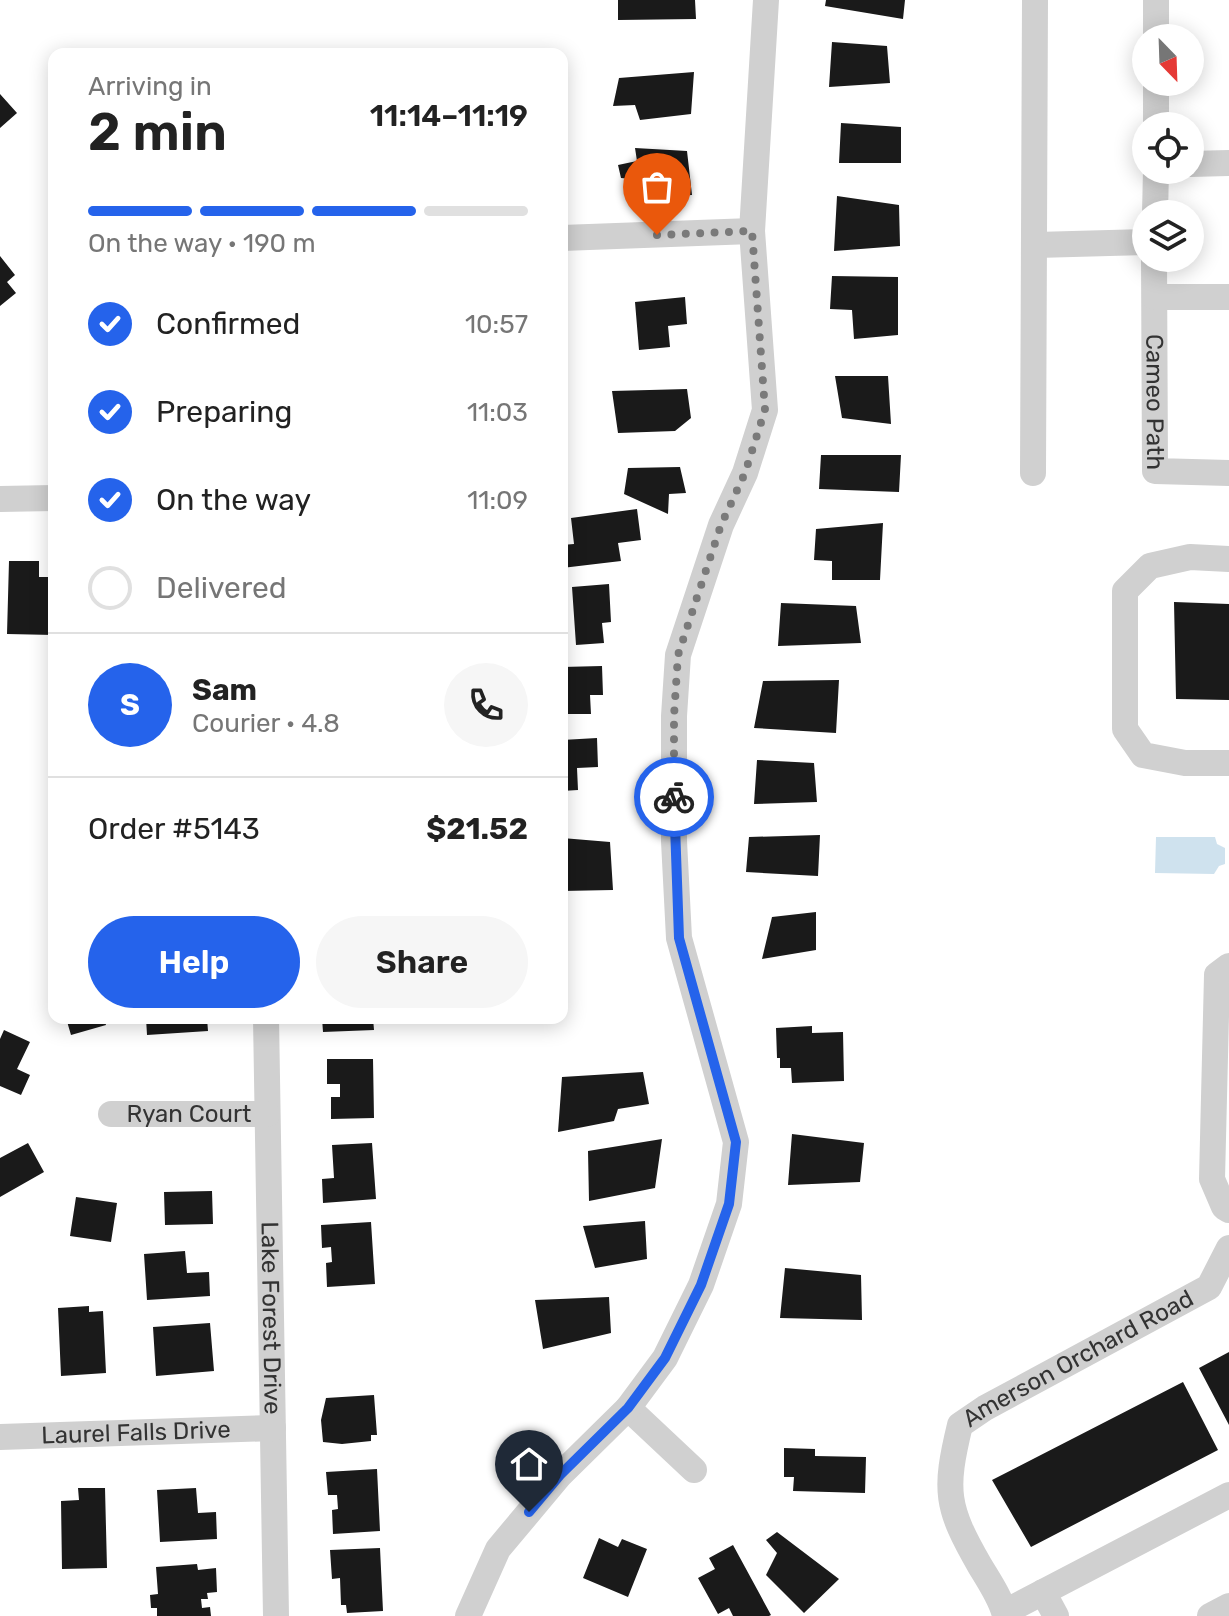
<!DOCTYPE html>
<meta charset="utf-8">
<style>
:root{--surface:#fff;--page:#f6f6f6;--text:#222;--muted:#767676;--line:#e0e0e0;--accent:#2563eb}
body{margin:0;font-family:Rubik,sans-serif;background:var(--page);color:var(--text);height:100vh;display:flex;flex-direction:column;font-size:30px;white-space:nowrap}
*{box-sizing:border-box;margin:0}
p{font-size:26px;color:var(--muted)}
.icon{flex:none;width:44px;height:44px;fill:none;stroke:currentColor;stroke-width:2;stroke-linecap:round;stroke-linejoin:round}
.map{position:relative;flex:1;overflow:hidden}
.details{position:absolute;left:48px;top:48px;width:520px;height:976px;display:flex;flex-direction:column;background:var(--surface);border-radius:16px;box-shadow:0 4px 20px #0003}
.details>*{flex:none}
.needle{width:52px;rotate:157deg}
.buttons{position:absolute;left:1132px;top:24px;display:grid;gap:16px}
.buttons a{display:grid;place-items:center;width:72px;height:72px;border-radius:50%;background:var(--surface);box-shadow:0 4px 20px #0003;font-size:40px}
.pin{position:absolute;display:grid;place-items:center;width:68px;height:68px;color:#fff;margin:-82px -34px;border-radius:50% 50% 50% 0;rotate:-45deg;box-shadow:0 0 8px #0007}
.pin .icon{rotate:45deg}
.courier{position:absolute;display:grid;place-items:center;width:80px;height:80px;margin:-40px;border:6px solid #2563eb;border-radius:50%;background:#fff;color:#222;box-shadow:0 2px 10px #0007}
.headline em{font-style:normal;font-weight:600}
.headline div{display:flex;flex-direction:column-reverse}
.headline{display:flex;align-items:center;justify-content:space-between;height:136px;padding:0 40px}
h1{font-size:52px;font-weight:600;line-height:60px}
.bar{display:grid;grid-template-columns:repeat(4,1fr);gap:12px 8px;align-content:center;height:96px;padding:0 40px}
.bar i{height:10px;border-radius:6px;background:var(--line)}
.bar .on{background:var(--accent)}
.bar p{grid-column:span 4}
.line{display:flex;align-items:center;gap:20px;padding:0 40px;border-top:2px solid var(--line)}
.line div{flex:1}
.round{display:grid;place-items:center;flex:none;width:84px;height:84px;border-radius:42px;background:var(--page)}
ol{padding:0 40px;list-style:none}
li{display:flex;align-items:center;gap:24px;height:88px}
li p{margin-inline-start:auto}
li .icon{padding:8px;border-radius:50%;background:var(--accent);color:#fff;stroke-width:4}
li:last-child{color:var(--muted)}
li i{width:44px;height:44px;border:4px solid var(--line);border-radius:50%}
.primary-button{display:flex;gap:16px;margin-top:auto;padding:16px 40px}
.primary-button a{flex:1;height:92px;border-radius:48px;background:var(--accent);color:#fff;font-size:32px;font-weight:600;line-height:92px;text-align:center}
.primary-button a+a{background:var(--page);color:var(--text)}
.map>svg:first-child{display:block}
</style>
<div class="map">
<svg width="1229" height="1616" viewBox="0 0 1229 1616">
<rect width="100%" height="100%" fill="#fff"/>
<!-- water -->
<path fill="#cfe2ee" d="M 1156,837 L 1215,837 L 1217,844 L 1225,848 L 1225,864 L 1219,866 L 1214,874 L 1155,873 Z"/>
<!-- building -->
<path fill="#1a1a1a" d="M 618,0 L 695,0 L 696,19 L 618,20 Z
M 826,0 L 905,0 L 903,19 L 825,6 Z
M 832,42 L 887,46 L 890,83 L 829,87 Z
M 694,72 L 691,114 L 640,120 L 635,105 L 613,106 L 619,78 Z
M 0,94 L 17,113 L 0,128 Z
M 841,123 L 901,127 L 901,163 L 839,163 Z
M 635,148 L 687,151 L 692,195 L 644,197 L 642,180 L 621,178 L 618,165 L 637,161 Z
M 837,196 L 899,205 L 900,246 L 834,251 Z
M 0,256 L 15,275 L 7,282 L 16,293 L 0,306 Z
M 832,276 L 898,277 L 898,335 L 854,339 L 852,310 L 830,309 Z
M 685,297 L 687,324 L 668,326 L 670,347 L 639,350 L 635,302 Z
M 835,376 L 888,376 L 891,424 L 842,418 Z
M 687,389 L 691,418 L 675,431 L 618,433 L 612,391 Z
M 821,455 L 901,455 L 899,492 L 819,489 Z
M 680,467 L 686,493 L 669,494 L 668,514 L 624,494 L 628,468 Z
M 637,509 L 641,540 L 618,543 L 621,561 L 562,568 L 562,545 L 574,544 L 571,518 Z
M 883,523 L 880,580 L 832,580 L 832,561 L 814,560 L 816,529 Z
M 9,561 L 39,561 L 39,577 L 54,577 L 54,635 L 7,634 Z
M 609,584 L 611,622 L 602,623 L 604,643 L 576,645 L 572,587 Z
M 1174,602 L 1229,604 L 1229,700 L 1176,699 Z
M 781,603 L 856,606 L 861,643 L 778,646 Z
M 602,666 L 603,695 L 590,695 L 591,714 L 562,714 L 562,667 Z
M 839,680 L 836,733 L 754,728 L 763,681 Z
M 597,738 L 598,767 L 577,768 L 578,790 L 562,791 L 562,740 Z
M 757,760 L 814,763 L 817,802 L 754,804 Z
M 820,835 L 818,876 L 746,872 L 749,837 Z
M 562,838 L 610,842 L 613,890 L 562,891 Z
M 816,912 L 816,950 L 762,959 L 772,917 Z
M 66,1018 L 104,1018 L 106,1025 L 71,1035 Z
M 146,1018 L 207,1018 L 208,1031 L 147,1035 Z
M 322,1018 L 373,1018 L 374,1030 L 323,1032 Z
M 812,1026 L 812,1033 L 843,1032 L 844,1081 L 792,1083 L 791,1068 L 780,1068 L 780,1058 L 777,1058 L 776,1028 Z
M 4,1030 L 30,1042 L 17,1069 L 30,1075 L 21,1095 L 0,1086 L 0,1039 Z
M 327,1059 L 373,1059 L 374,1118 L 331,1119 L 331,1097 L 340,1097 L 340,1084 L 327,1084 Z
M 643,1072 L 649,1104 L 618,1109 L 614,1121 L 558,1132 L 562,1077 Z
M 792,1134 L 864,1143 L 860,1182 L 788,1185 Z
M 662,1139 L 655,1188 L 589,1201 L 588,1151 Z
M 28,1143 L 44,1172 L 0,1197 L 0,1158 Z
M 372,1143 L 376,1199 L 323,1203 L 322,1179 L 334,1178 L 332,1145 Z
M 212,1191 L 213,1224 L 165,1225 L 164,1192 Z
M 76,1197 L 117,1203 L 111,1242 L 70,1236 Z
M 645,1221 L 647,1259 L 595,1268 L 583,1226 Z
M 371,1222 L 375,1284 L 327,1287 L 326,1263 L 332,1262 L 331,1247 L 322,1248 L 321,1225 Z
M 185,1251 L 187,1273 L 209,1272 L 210,1296 L 147,1300 L 144,1254 Z
M 785,1268 L 861,1275 L 862,1320 L 780,1318 Z
M 609,1297 L 611,1333 L 543,1349 L 535,1300 Z
M 89,1306 L 89,1312 L 103,1311 L 106,1373 L 61,1376 L 58,1308 Z
M 210,1323 L 214,1371 L 156,1376 L 153,1327 Z
M 1229,1352 L 1229,1425 L 1199,1368 Z
M 1183,1382 L 1218,1450 L 1031,1547 L 992,1480 Z
M 374,1395 L 377,1435 L 371,1435 L 371,1441 L 342,1444 L 323,1442 L 321,1420 L 326,1398 Z
M 784,1448 L 815,1449 L 815,1456 L 866,1457 L 865,1493 L 793,1491 L 794,1477 L 784,1477 Z
M 377,1469 L 380,1531 L 333,1534 L 332,1510 L 338,1509 L 337,1495 L 328,1495 L 326,1472 Z
M 78,1488 L 105,1488 L 107,1568 L 62,1569 L 61,1501 L 79,1500 Z
M 196,1488 L 198,1513 L 216,1512 L 217,1539 L 160,1542 L 157,1490 Z
M 777,1532 L 839,1579 L 804,1613 L 766,1575 L 777,1553 L 766,1540 Z
M 599,1538 L 618,1547 L 622,1539 L 647,1549 L 628,1597 L 583,1578 Z
M 733,1545 L 771,1615 L 769,1616 L 733,1616 L 729,1608 L 718,1614 L 698,1578 L 715,1569 L 709,1558 Z
M 380,1548 L 383,1611 L 347,1613 L 346,1605 L 341,1605 L 340,1578 L 332,1579 L 330,1550 Z
M 197,1564 L 198,1570 L 216,1568 L 217,1592 L 207,1593 L 208,1599 L 201,1599 L 202,1608 L 210,1607 L 211,1616 L 157,1616 L 157,1608 L 151,1608 L 150,1595 L 158,1594 L 156,1567 Z"/>
<g fill="none" stroke-linecap="round" stroke-linejoin="round">
<!-- minor -->
<g stroke="#d0d0d0" stroke-width="26">
<path d="M 1156,0 L 1156,38"/>
<path d="M 1156,82 L 1156,126"/>
<path d="M 1190,164 L 1229,163"/>
<path d="M 1155,214 L 1156,170"/>
<path d="M 562,238 L 752,231"/>
<path d="M 1036,245 L 1146,242"/>
<path id="s1" d="M 1154,258 L 1155,471 L 1229,473"/>
<path d="M 1155,297 L 1229,297"/>
<path d="M 1033,473 L 1035,0"/>
<path d="M 0,499 L 54,498"/>
<path d="M 1229,559 L 1190,557 L 1150,566 L 1125,591 L 1125,729 L 1143,755 L 1185,763 L 1229,763"/>
<path d="M 1229,966 L 1217,975 L 1212,1179 L 1224,1207 L 1229,1210"/>
<path id="s2" d="M 266,1018 L 276,1616"/>
<path id="s3" d="M 111,1114 L 267,1114"/>
<path d="M 628,1408 L 694,1470"/>
<path id="s4" d="M 0,1437 L 273,1428"/>
<path d="M 1043,1592 L 1056,1616"/>
<path d="M 1005,1612 L 1229,1495"/>
<path d="M 468,1616 L 498,1549 L 560,1475 L 628,1408 L 665,1358 L 701,1285 L 729,1204 L 736,1142 L 679,938 L 674,841 L 674,716 L 678,655 L 721,525 L 745,473 L 765,410 L 752,231 L 766,0"/>
<path id="s5" d="M 1005,1616 C 1002,1600 989,1581 980,1566 C 946,1507 944,1491 960,1425 L 985,1408 L 1209,1287 L 1229,1248"/>
<path d="M 1210,1616 L 1229,1606"/>
</g>
</g>
<g fill="none" stroke-linecap="round" stroke-linejoin="round">
<!-- done -->
<path stroke="#7a7a7a" stroke-width="8" stroke-dasharray="0 14.4" d="M 657,235 L 752,231 L 765,410 L 745,473 L 721,525 L 678,655 L 674,716 L 674,797"/>
<!-- route -->
<path stroke="#2563eb" stroke-width="10" d="M 529,1512 L 560,1475 L 628,1408 L 665,1358 L 701,1285 L 729,1204 L 736,1142 L 679,938 L 674,797"/>
</g>
<g text-anchor="middle" stroke-width="8" stroke-linejoin="round" paint-order="stroke">
<!-- street labels -->
<g font-size="24" fill="#333" stroke="#fff">
<text dy="8" stroke="none"><textPath href="#s1" startOffset="144">Cameo Path</textPath></text>
<text dy="8" stroke="none"><textPath href="#s3" startOffset="78">Ryan Court</textPath></text>
<text dy="8" stroke="none"><textPath href="#s2" startOffset="300">Lake Forest Drive</textPath></text>
<text dy="8" stroke="none"><textPath href="#s5" startOffset="340">Amerson Orchard Road</textPath></text>
<text dy="8" stroke="none"><textPath href="#s4" startOffset="136">Laurel Falls Drive</textPath></text>
</g>
</g>
</svg>
<div class="buttons">
<a><svg class="needle" viewBox="-14 -14 28 28"><path d="M0-13l5 13h-10z" fill="#e53935"/><path d="M0 13l5-13h-10z" fill="#767676"/></svg></a>
<a><svg class="icon" aria-label="locate" viewBox="0 0 24 24"><circle cx="12" cy="12" r="6"/><path d="M12 2v4M12 18v4M2 12h4M18 12h4"/></svg></a>
<a><svg class="icon" aria-label="layers" viewBox="0 0 24 24"><path d="M12 4l9 5-9 5-9-5zM3 14l9 5 9-5"/></svg></a>
</div>
<div class="pin" style="left:657px;top:235px;background:#ea580c"><svg class="icon" aria-label="bag" viewBox="0 0 24 24"><path d="M5 8h14l-1 12H6zM9 8a3 3 0 0 1 6 0"/></svg></div>
<div class="pin" style="left:529px;top:1512px;background:#1f2937"><svg class="icon" aria-label="home" viewBox="0 0 24 24"><path d="M3 11l9-7 9 7M6 9v11h12V9"/></svg></div>
<div class="courier" style="left:674px;top:797px"><svg class="icon" aria-label="bike" viewBox="0 0 24 24"><circle cx="6" cy="16" r="4"/><circle cx="18" cy="16" r="4"/><path d="M6 16l4-8h5l3 8M10 8l3 8H6M13 5h3"/></svg></div>
<section class="details">
<div class="headline"><div><h1>2 min</h1><p>Arriving in</p></div><em>11:14–11:19</em></div>
<div class="bar"><i class="on"></i><i class="on"></i><i class="on"></i><i></i><p>On the way · 190 m</p></div>
<ol>
<li><svg class="icon" aria-label="check" viewBox="0 0 24 24"><path d="M5 12l5 5 9-10"/></svg>Confirmed<p>10:57</p></li>
<li><svg class="icon" aria-label="check" viewBox="0 0 24 24"><path d="M5 12l5 5 9-10"/></svg>Preparing<p>11:03</p></li>
<li><svg class="icon" aria-label="check" viewBox="0 0 24 24"><path d="M5 12l5 5 9-10"/></svg>On the way<p>11:09</p></li>
<li><i></i>Delivered</li>
</ol>
<div class="line" style="height:144px"><b class="round" style="background:var(--accent);color:#fff">S</b><div><b>Sam</b><p>Courier · 4.8</p></div><a class="round"><svg class="icon" aria-label="phone" viewBox="0 0 24 24"><path d="M5 4h4l2 5-3 2q2 4 5 5l2-3 5 2v4C11 20 4 13 5 4z"/></svg></a></div>
<div class="line" style="height:104px"><div>Order #5143</div><b>$21.52</b></div>
<div class="primary-button"><a>Help</a><a>Share</a></div>
</section>
</div>
